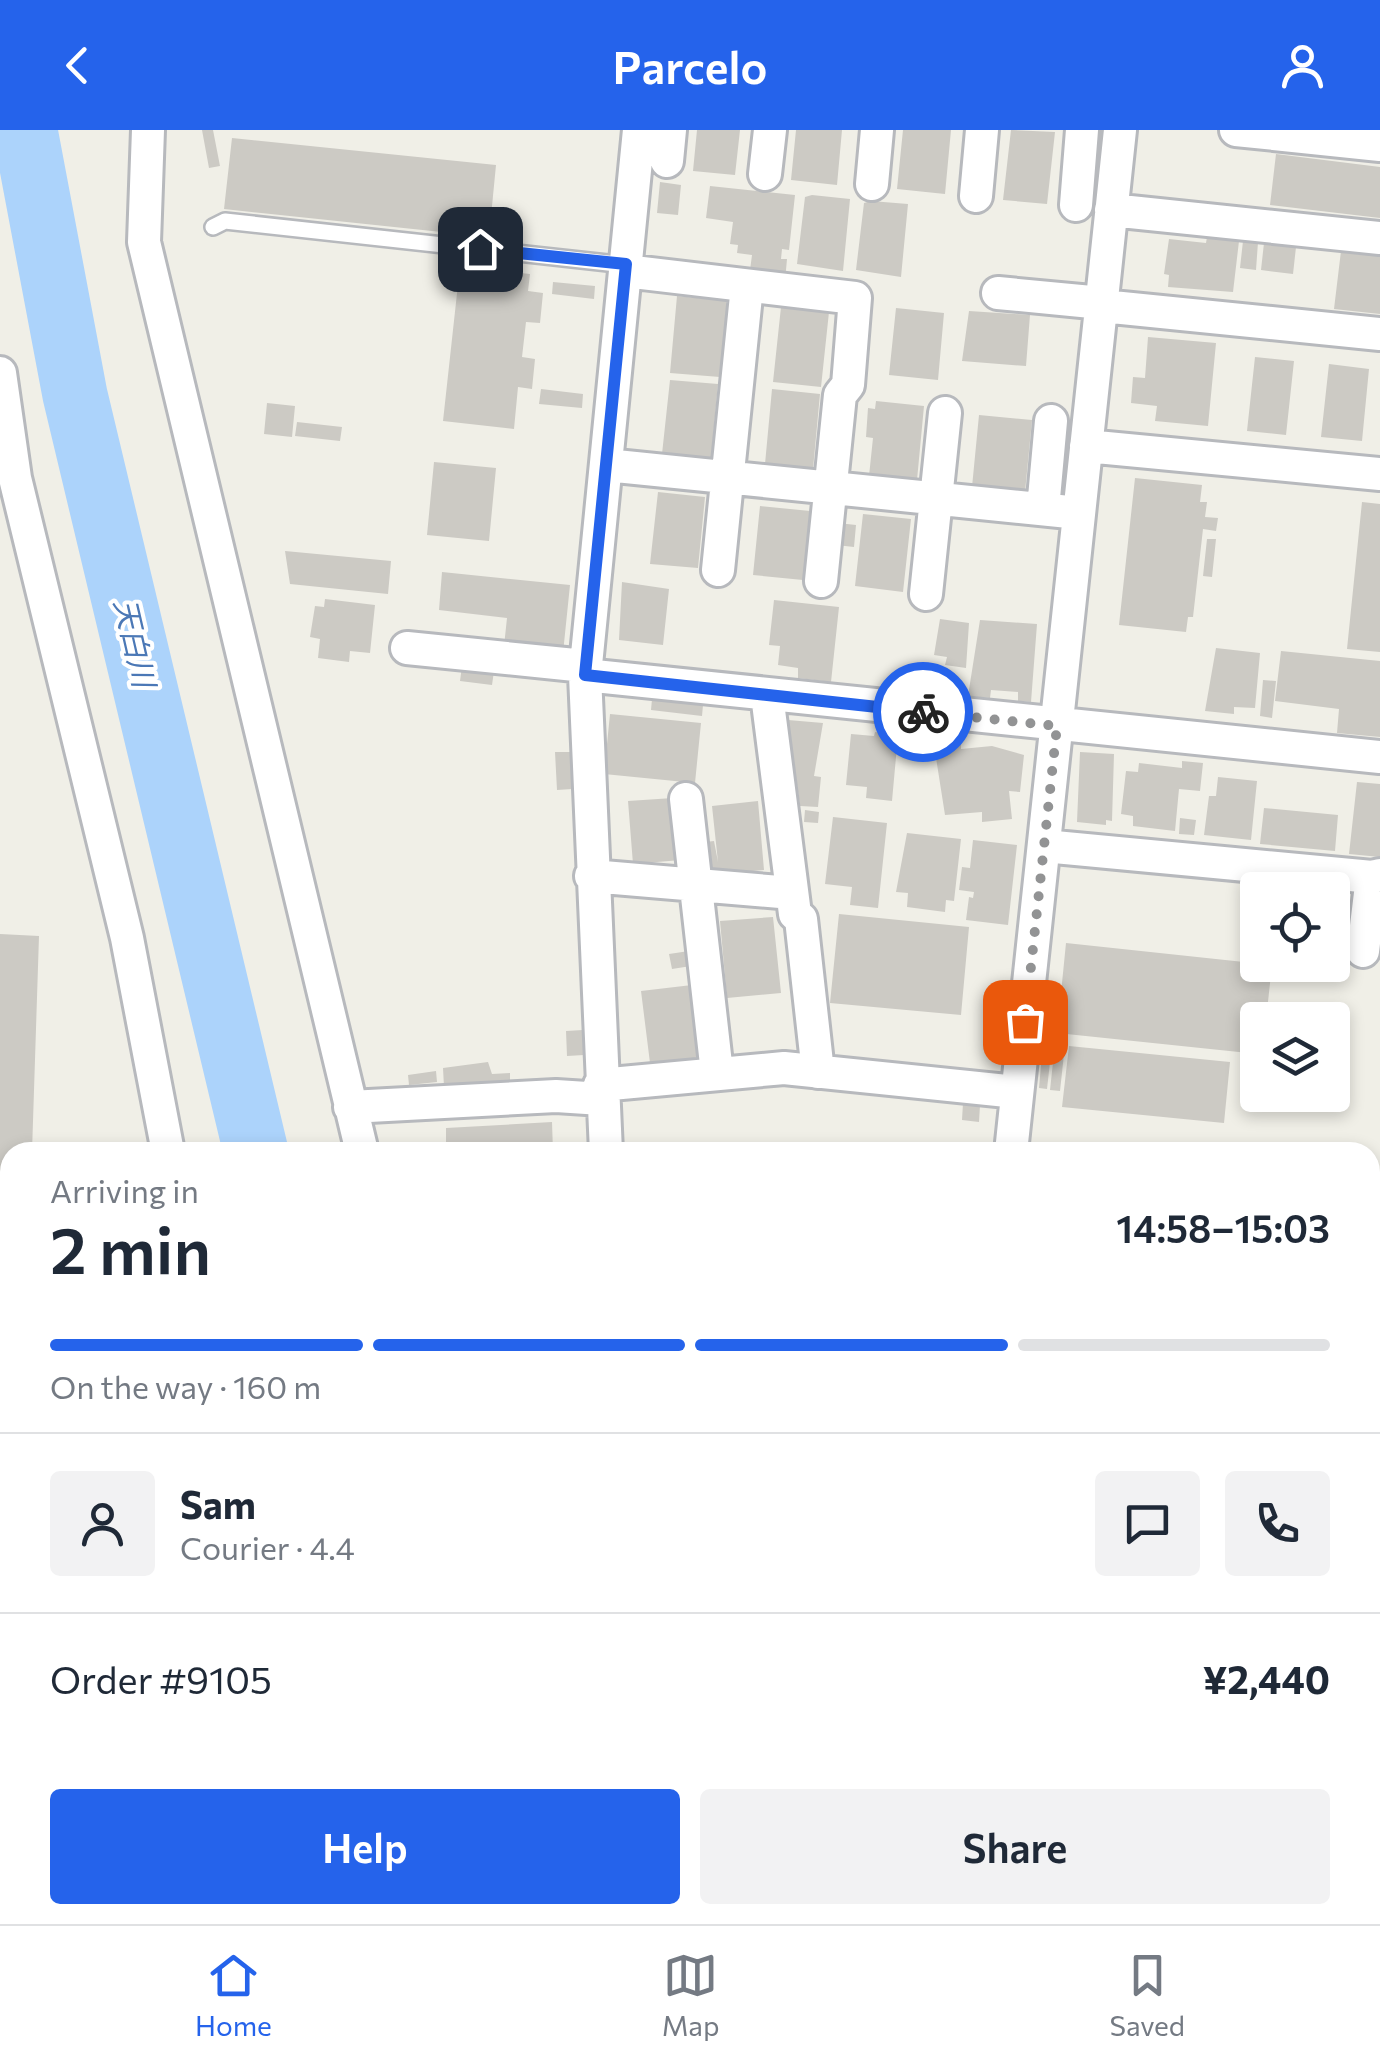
<!DOCTYPE html>
<meta charset="utf-8">
<style>
:root{--surface:#fff;--page:#f2f2f3;--text:#1f2937;--muted:#747a83;--line:#e0e1e3;--accent:#2563eb}
body{margin:0;font-family:Commissioner,"Noto Sans JP",sans-serif;background:var(--page);color:var(--text);height:100vh;display:flex;flex-direction:column;font-size:38px;white-space:nowrap}
*{box-sizing:border-box;margin:0}
p{font-size:32px;color:var(--muted)}
.icon{flex:none;width:55px;height:55px;fill:none;stroke:currentColor;stroke-width:2;stroke-linecap:round;stroke-linejoin:round}
.map{position:relative;flex:1;overflow:hidden}
.drawer{position:absolute;left:0px;top:1012px;width:1380px;height:782px;display:flex;flex-direction:column;background:var(--surface);border-radius:30px 30px 0 0;box-shadow:0 5px 15px #0003}
.drawer>*{flex:none}
.fabs{position:absolute;left:1240px;top:742px;display:grid;gap:20px}
.fabs a{display:grid;place-items:center;width:110px;height:110px;border-radius:10px;background:var(--surface);box-shadow:0 5px 15px #0003;font-size:50px}
.pin{position:absolute;display:grid;place-items:center;width:85px;height:85px;color:#fff;margin:-42px;border-radius:20px;box-shadow:0 5px 15px #0006}
.courier{position:absolute;display:grid;place-items:center;width:100px;height:100px;margin:-50px;border:8px solid #2563eb;border-radius:50%;background:#fff;color:#222;box-shadow:0 2px 12px #0007}
.summary em{font-style:normal;font-weight:600}
.summary div{display:flex;flex-direction:column-reverse}
.summary{display:flex;align-items:center;justify-content:space-between;height:170px;padding:0 50px}
h1{font-size:65px;font-weight:600;line-height:75px}
.bar{display:grid;grid-template-columns:repeat(4,1fr);gap:15px 10px;align-content:center;height:120px;padding:0 50px}
.bar i{height:12px;border-radius:8px;background:var(--line)}
.bar .selected{background:var(--accent)}
.bar p{grid-column:span 4}
.line{display:flex;align-items:center;gap:25px;padding:0 50px;border-top:2px solid var(--line)}
.line div{flex:1}
.round{display:grid;place-items:center;flex:none;width:105px;height:105px;border-radius:10px;background:var(--page)}
.button{display:flex;gap:20px;margin-top:auto;padding:20px 50px}
.button a{flex:1;height:115px;border-radius:10px;background:var(--accent);color:#fff;font-size:40px;font-weight:600;line-height:115px;text-align:center}
.button a+a{background:var(--page);color:var(--text)}
header{display:flex;justify-content:space-between;align-items:center;height:130px;padding:0 50px;background:var(--accent);color:#fff;font-size:45px;font-weight:600}
.tab-bar{display:flex;justify-content:space-around;align-items:center;height:140px;border-top:2px solid var(--line);background:var(--surface);font-size:28px;color:var(--muted)}
.tab-bar a{display:grid;justify-items:center;gap:5px}
.tab-bar .selected{color:var(--accent)}
.map>svg:first-child{display:block}
</style>
<header><svg class="icon" aria-label="back" viewBox="0 0 24 24"><path d="M15 5l-7 7 7 7"/></svg>Parcelo<svg class="icon" aria-label="person" viewBox="0 0 24 24"><circle cx="12" cy="8" r="4"/><path d="M4 21q1-7 8-7t8 7"/></svg></header>
<div class="map">
<svg width="1380" height="1794" viewBox="0 0 1380 1794">
<rect width="100%" height="100%" fill="#f0efe7"/>
<g fill="none" stroke-linecap="round" stroke-linejoin="round">
<!-- river -->
<path stroke="#acd3fb" stroke-width="65" d="M 25,0 L 75,265 L 256,1022
M 279,1794 L 280,1785"/>
</g>
<!-- building -->
<path fill="#cccac4" d="M 202,0 L 213,0 L 220,36 L 209,38 Z
M 697,0 L 740,0 L 735,45 L 693,41 Z
M 796,0 L 842,0 L 837,55 L 791,50 Z
M 903,0 L 951,0 L 945,64 L 897,59 Z
M 1011,0 L 1055,2 L 1047,74 L 1003,70 Z
M 232,8 L 496,35 L 489,107 L 224,79 Z
M 1276,24 L 1380,37 L 1380,88 L 1270,75 Z
M 660,52 L 681,55 L 678,85 L 657,83 Z
M 710,56 L 795,65 L 789,120 L 782,119 L 781,129 L 787,129 L 785,151 L 749,148 L 752,125 L 737,123 L 738,115 L 730,114 L 733,92 L 706,88 Z
M 812,65 L 850,69 L 843,141 L 797,134 L 805,67 Z
M 871,71 L 908,74 L 901,147 L 856,140 L 864,73 Z
M 1207,107 L 1239,111 L 1233,162 L 1168,157 L 1169,145 L 1164,144 L 1169,109 L 1206,113 Z
M 1243,111 L 1258,112 L 1256,140 L 1240,138 Z
M 1264,113 L 1296,117 L 1293,144 L 1261,140 Z
M 1341,121 L 1380,126 L 1380,184 L 1334,179 Z
M 460,136 L 530,144 L 528,161 L 543,163 L 540,193 L 526,192 L 522,227 L 535,229 L 532,259 L 518,257 L 514,299 L 443,291 Z
M 553,152 L 595,156 L 594,169 L 552,164 Z
M 677,166 L 727,171 L 720,247 L 670,243 Z
M 781,177 L 829,182 L 821,257 L 773,252 Z
M 896,178 L 944,183 L 938,250 L 889,245 Z
M 969,181 L 1030,185 L 1026,236 L 962,231 Z
M 1148,207 L 1216,213 L 1208,296 L 1155,291 L 1157,276 L 1131,273 L 1133,247 L 1145,248 Z
M 1255,227 L 1294,231 L 1286,305 L 1247,301 Z
M 1329,234 L 1369,239 L 1362,311 L 1321,307 Z
M 670,250 L 718,254 L 711,329 L 662,324 Z
M 541,259 L 583,264 L 582,278 L 539,274 Z
M 772,259 L 820,264 L 813,339 L 765,334 Z
M 876,271 L 924,276 L 917,350 L 869,346 L 873,308 L 866,307 L 868,278 L 875,279 Z
M 267,273 L 295,276 L 292,307 L 264,304 Z
M 979,285 L 1032,290 L 1025,362 L 972,357 Z
M 297,292 L 342,297 L 340,311 L 295,306 Z
M 434,332 L 496,338 L 489,411 L 427,405 Z
M 1135,348 L 1202,355 L 1200,372 L 1207,372 L 1205,387 L 1218,388 L 1216,401 L 1203,399 L 1193,487 L 1188,487 L 1186,502 L 1119,495 Z
M 658,362 L 705,367 L 698,438 L 650,434 Z
M 1362,372 L 1380,374 L 1380,522 L 1347,519 Z
M 760,376 L 810,381 L 803,450 L 753,445 Z
M 863,384 L 911,389 L 903,462 L 855,456 Z
M 838,393 L 856,395 L 854,417 L 836,415 Z
M 1207,409 L 1216,409 L 1212,447 L 1203,446 Z
M 285,421 L 391,431 L 388,464 L 290,454 Z
M 442,442 L 570,455 L 563,523 L 504,516 L 507,488 L 439,480 Z
M 622,452 L 669,459 L 663,515 L 619,510 Z
M 325,469 L 375,475 L 370,523 L 350,521 L 349,532 L 318,528 L 320,509 L 310,507 L 315,476 L 324,477 Z
M 774,470 L 839,477 L 831,552 L 798,548 L 798,538 L 778,535 L 780,516 L 769,515 Z
M 940,489 L 969,493 L 966,538 L 945,535 L 947,527 L 934,525 Z
M 980,490 L 1037,494 L 1031,572 L 1018,571 L 1018,562 L 991,560 L 990,568 L 968,566 Z
M 1216,518 L 1260,523 L 1255,578 L 1234,577 L 1234,584 L 1205,581 Z
M 1281,521 L 1380,531 L 1380,607 L 1337,603 L 1339,579 L 1275,571 Z
M 462,536 L 494,541 L 492,555 L 460,551 Z
M 1263,550 L 1276,551 L 1272,588 L 1260,586 Z
M 652,569 L 703,575 L 702,586 L 651,580 Z
M 610,584 L 701,593 L 695,653 L 604,644 Z
M 788,590 L 823,593 L 814,646 L 821,647 L 818,677 L 800,676 Z
M 875,602 L 898,605 L 892,671 L 866,668 L 867,657 L 846,655 L 851,604 L 874,606 Z
M 961,613 L 961,619 L 992,616 L 1024,625 L 1020,662 L 1009,661 L 1012,689 L 982,692 L 982,682 L 945,685 L 934,615 Z
M 555,622 L 570,622 L 572,659 L 557,660 Z
M 1080,622 L 1114,624 L 1112,691 L 1106,690 L 1106,695 L 1077,692 Z
M 1182,631 L 1203,633 L 1200,661 L 1179,659 L 1175,701 L 1133,696 L 1133,686 L 1121,684 L 1126,641 L 1138,642 L 1139,633 L 1182,638 Z
M 1218,647 L 1257,651 L 1251,710 L 1204,705 L 1209,666 L 1216,666 Z
M 1357,652 L 1380,654 L 1380,727 L 1349,724 Z
M 673,668 L 681,730 L 633,734 L 628,671 Z
M 758,671 L 764,740 L 719,744 L 718,738 L 701,741 L 697,713 L 714,711 L 718,732 L 712,676 Z
M 1264,678 L 1338,685 L 1335,721 L 1260,714 Z
M 805,680 L 819,682 L 818,693 L 804,692 Z
M 833,687 L 887,693 L 878,778 L 850,775 L 852,757 L 825,754 Z
M 1180,688 L 1196,690 L 1194,705 L 1179,704 Z
M 907,703 L 961,709 L 954,771 L 946,770 L 945,782 L 907,777 L 908,763 L 896,762 Z
M 973,710 L 1017,715 L 1008,795 L 966,790 L 969,767 L 973,768 L 974,762 L 959,760 L 962,737 L 970,738 Z
M 1332,766 L 1340,766 L 1340,772 L 1356,773 L 1353,817 L 1332,816 Z
M 839,784 L 969,797 L 961,885 L 830,873 Z
M 773,787 L 781,863 L 727,868 L 720,791 Z
M 0,804 L 39,806 L 32,1022 L 10,1022 L 10,1077 L 0,1077 Z
M 1066,813 L 1272,835 L 1266,890 L 1258,890 L 1258,924 L 1057,903 Z
M 689,821 L 691,836 L 672,839 L 669,824 Z
M 692,855 L 699,928 L 650,933 L 641,861 Z
M 583,900 L 584,925 L 567,926 L 566,901 Z
M 1043,913 L 1052,914 L 1047,959 L 1039,958 Z
M 1055,914 L 1065,915 L 1060,961 L 1050,960 Z
M 1069,916 L 1230,932 L 1224,993 L 1062,977 Z
M 488,932 L 492,944 L 510,943 L 510,950 L 444,957 L 443,938 Z
M 436,941 L 437,952 L 409,955 L 408,945 Z
M 963,973 L 980,975 L 979,992 L 962,990 Z
M 552,992 L 553,1022 L 446,1022 L 446,998 Z
M 1370,1135 L 1380,1136 L 1380,1241 L 1370,1240 Z
M 1099,1785 L 1201,1785 L 1200,1794 L 1098,1794 Z"/>
<g fill="none" stroke-linecap="round" stroke-linejoin="round">
<!-- lane casing -->
<g stroke="#b7b9bd" stroke-width="20">
<path id="lane" d="M 213,97 L 225,91 L 626,135"/>
</g>
<!-- street casing -->
<g stroke="#b7b9bd" stroke-width="38">
<path id="street" d="M 148,0 L 144,112 L 362,1022
M 1236,0 L 1380,15
M 667,31 L 670,0
M 765,44 L 770,0
M 872,54 L 877,0
M 976,66 L 982,0
M 1076,75 L 1082,0
M 1111,80 L 1380,108
M 625,141 L 855,168 L 848,255 L 840,265 L 821,451
M 998,163 L 1102,173
M 1102,176 L 1380,204
M 0,243 L 15,348 L 127,808 L 168,1022
M 1086,316 L 1380,344
M 606,335 L 1079,383
M 1043,379 L 1051,291
M 718,440 L 747,156
M 926,464 L 945,283
M 407,518 L 585,536
M 585,545 L 1380,627
M 767,565 L 795,784 L 801,789 L 818,942
M 686,669 L 717,943
M 1044,716 L 1372,747
M 591,746 L 792,763
M 1363,821 L 1372,747 L 1380,745
M 600,955 L 784,938 L 1017,962
M 350,977 L 556,966 L 602,969
M 606,1022 L 585,545 L 639,0
M 1011,1022 L 1120,0
M 0,1515 L 10,1515
M 184,1794 L 186,1785
M 383,1794 L 384,1785"/>
</g>
<!-- highway casing -->
<g stroke="#edb70a" stroke-width="60">
<path id="highway" d="M 0,1247 L 10,1248
M 1370,1428 L 1380,1430"/>
</g>
<!-- lane -->
<use href="#lane" stroke="#fff" stroke-width="15"/>
<!-- street -->
<use href="#street" stroke="#fff" stroke-width="32"/>
<!-- highway -->
<use href="#highway" stroke="#f8e796" stroke-width="55"/>
</g>
<g fill="none" stroke-linecap="round" stroke-linejoin="round">
<!-- done -->
<path stroke="#929394" stroke-width="10" stroke-dasharray="0 18" d="M 923,582 L 1057,596 L 1025,892"/>
<!-- route -->
<path stroke="#2563eb" stroke-width="12" d="M 480,119 L 626,134 L 585,545 L 923,582"/>
</g>
<g text-anchor="middle" stroke-width="8" stroke-linejoin="round" paint-order="stroke">
<!-- water labels -->
<g font-size="30" font-style="italic" fill="#4b78b6" stroke="#fff">
<text transform="translate(134 513) rotate(77)" y="10">天白川</text>
</g>
</g>
</svg>
<div class="fabs">
<a><svg class="icon" aria-label="locate" viewBox="0 0 24 24"><circle cx="12" cy="12" r="6"/><path d="M12 2v4M12 18v4M2 12h4M18 12h4"/></svg></a>
<a><svg class="icon" aria-label="layers" viewBox="0 0 24 24"><path d="M12 4l9 5-9 5-9-5zM3 14l9 5 9-5"/></svg></a>
</div>
<div class="pin" style="left:1025px;top:892px;background:#ea580c"><svg class="icon" aria-label="bag" viewBox="0 0 24 24"><path d="M5 8h14l-1 12H6zM9 8a3 3 0 0 1 6 0"/></svg></div>
<div class="pin" style="left:480px;top:119px;background:#1f2937"><svg class="icon" aria-label="home" viewBox="0 0 24 24"><path d="M3 11l9-7 9 7M6 9v11h12V9"/></svg></div>
<div class="courier" style="left:923px;top:582px"><svg class="icon" aria-label="bike" viewBox="0 0 24 24"><circle cx="6" cy="16" r="4"/><circle cx="18" cy="16" r="4"/><path d="M6 16l4-8h5l3 8M10 8l3 8H6M13 5h3"/></svg></div>
<section class="drawer">
<div class="summary"><div><h1>2 min</h1><p>Arriving in</p></div><em>14:58–15:03</em></div>
<div class="bar"><i class="selected"></i><i class="selected"></i><i class="selected"></i><i></i><p>On the way · 160 m</p></div>
<div class="line" style="height:180px"><a class="round"><svg class="icon" aria-label="person" viewBox="0 0 24 24"><circle cx="12" cy="8" r="4"/><path d="M4 21q1-7 8-7t8 7"/></svg></a><div><b>Sam</b><p>Courier · 4.4</p></div><a class="round"><svg class="icon" aria-label="chat" viewBox="0 0 24 24"><path d="M4 5h16v11H9l-5 4z"/></svg></a><a class="round"><svg class="icon" aria-label="phone" viewBox="0 0 24 24"><path d="M5 4h4l2 5-3 2q2 4 5 5l2-3 5 2v4C11 20 4 13 5 4z"/></svg></a></div>
<div class="line" style="height:130px"><div>Order #9105</div><b>¥2,440</b></div>
<div class="button"><a>Help</a><a>Share</a></div>
</section>
</div>
<nav class="tab-bar">
<a class="selected"><svg class="icon" aria-label="home" viewBox="0 0 24 24"><path d="M3 11l9-7 9 7M6 9v11h12V9"/></svg>Home</a>
<a><svg class="icon" aria-label="map" viewBox="0 0 24 24"><path d="M3 6l6-2 6 2 6-2v14l-6 2-6-2-6 2zM9 4v14M15 6v14"/></svg>Map</a>
<a><svg class="icon" aria-label="saved" viewBox="0 0 24 24"><path d="M7 4h10v16l-5-4-5 4z"/></svg>Saved</a>
</nav>
